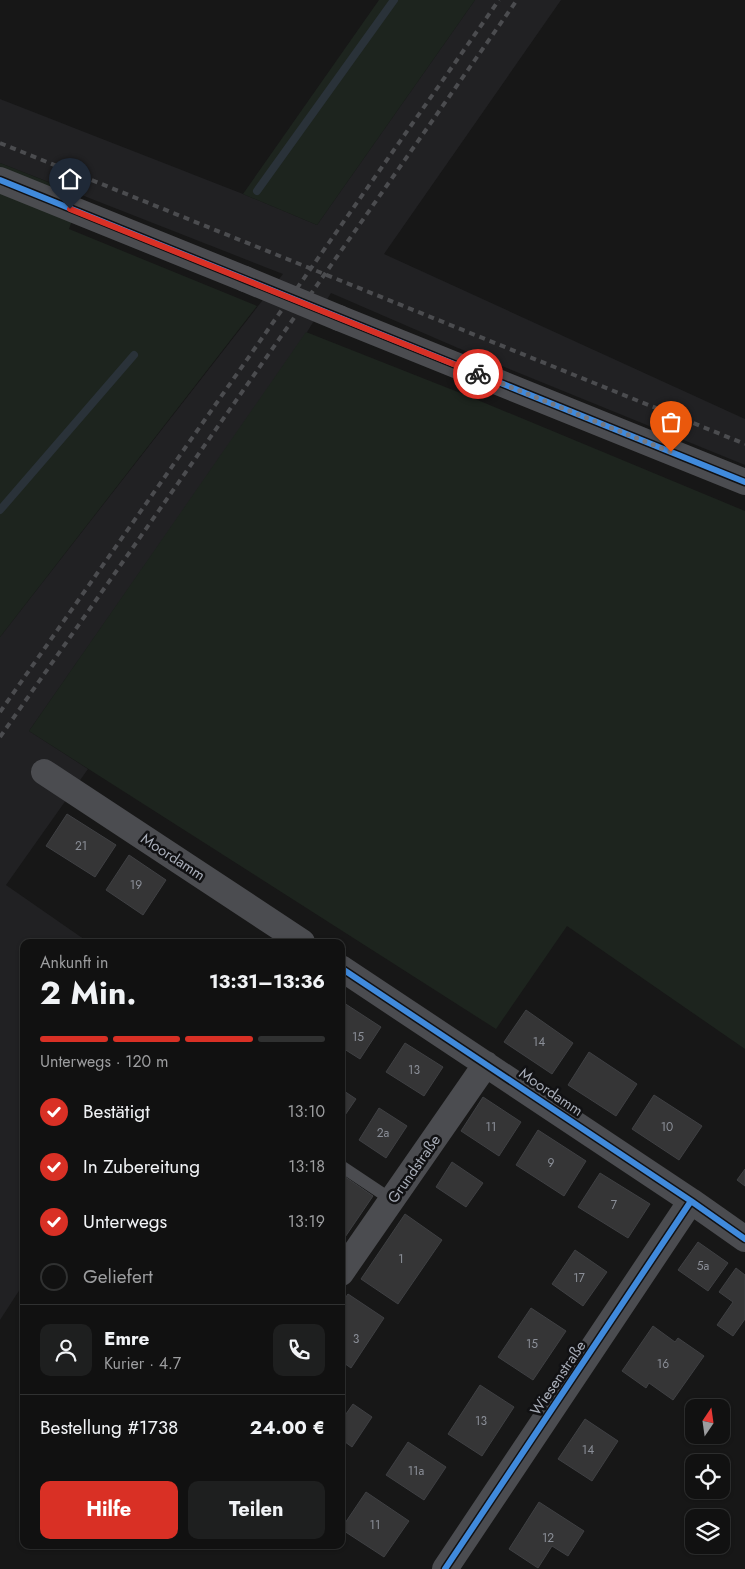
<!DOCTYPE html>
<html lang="de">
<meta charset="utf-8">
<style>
:root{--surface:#111;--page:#1e1f1f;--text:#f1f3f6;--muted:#9c9d9f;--line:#303131;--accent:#d93025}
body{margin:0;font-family:Jost,sans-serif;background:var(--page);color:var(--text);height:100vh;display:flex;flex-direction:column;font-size:19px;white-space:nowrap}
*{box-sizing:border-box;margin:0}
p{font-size:16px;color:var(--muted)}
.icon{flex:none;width:28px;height:28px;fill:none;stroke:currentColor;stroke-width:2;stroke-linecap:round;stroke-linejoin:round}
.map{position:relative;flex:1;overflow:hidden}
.details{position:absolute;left:20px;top:939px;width:325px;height:610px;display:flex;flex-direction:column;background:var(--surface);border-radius:10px;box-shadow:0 1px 4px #0004,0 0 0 1px var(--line)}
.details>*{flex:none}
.needle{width:32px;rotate:13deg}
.controls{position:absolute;left:685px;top:1399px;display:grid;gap:10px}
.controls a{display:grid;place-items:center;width:45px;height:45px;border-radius:10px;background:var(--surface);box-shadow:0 1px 4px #0004,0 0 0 1px var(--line);font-size:25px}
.pin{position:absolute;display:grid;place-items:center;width:42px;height:42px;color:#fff;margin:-51px -21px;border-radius:50% 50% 50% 0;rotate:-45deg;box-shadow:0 0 5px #0007}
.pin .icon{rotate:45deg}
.courier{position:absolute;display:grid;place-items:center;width:50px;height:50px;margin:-25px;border:4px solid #d93025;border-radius:50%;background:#fff;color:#222;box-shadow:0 1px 6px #0007}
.head em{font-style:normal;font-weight:700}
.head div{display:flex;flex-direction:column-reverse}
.head{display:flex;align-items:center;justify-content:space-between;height:85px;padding:0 20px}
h1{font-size:32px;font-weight:700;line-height:38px}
.bar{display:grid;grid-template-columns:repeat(4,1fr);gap:8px 5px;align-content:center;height:60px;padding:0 20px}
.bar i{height:6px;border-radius:4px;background:var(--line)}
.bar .on{background:var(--accent)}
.bar p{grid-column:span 4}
.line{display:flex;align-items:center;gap:12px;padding:0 20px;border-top:1px solid var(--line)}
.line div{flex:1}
.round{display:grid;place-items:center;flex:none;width:52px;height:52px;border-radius:10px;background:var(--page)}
ol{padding:0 20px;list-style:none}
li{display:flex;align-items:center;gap:15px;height:55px}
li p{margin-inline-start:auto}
li .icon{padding:5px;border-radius:50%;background:var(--accent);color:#fff;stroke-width:4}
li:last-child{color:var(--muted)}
li i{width:28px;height:28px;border:2px solid var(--line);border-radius:50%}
.action{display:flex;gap:10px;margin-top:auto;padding:10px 20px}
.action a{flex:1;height:58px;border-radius:10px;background:var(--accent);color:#fff;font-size:20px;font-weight:700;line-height:58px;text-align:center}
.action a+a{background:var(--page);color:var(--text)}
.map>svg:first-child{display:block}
</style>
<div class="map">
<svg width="745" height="1569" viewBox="0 0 745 1569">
<rect width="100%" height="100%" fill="#171717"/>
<!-- built -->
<path fill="#212123" d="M 475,0 L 561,0 L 384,254 L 745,419 L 745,465 L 458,348 L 331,293 L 304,337 L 29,731 L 88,769 L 6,885 L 88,942 L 24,942 L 24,1283 L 0,1320 L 0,637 L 283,274 L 0,163 L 0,99 L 243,194 L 317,225 Z"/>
<!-- green -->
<path fill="#1d241e" d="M 379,0 L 475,0 L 317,225 L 243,194 Z
M 0,163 L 81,195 L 69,229 L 257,306 L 0,637 Z
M 306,332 L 468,396 L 745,511 L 745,1049 L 567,926 L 496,1029 L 29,731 Z"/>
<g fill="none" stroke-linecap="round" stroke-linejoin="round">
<!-- stream -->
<path stroke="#2a3239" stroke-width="8" d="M 257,191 L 394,0
M 0,510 L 134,355"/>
</g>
<!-- building -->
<path fill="#353536" stroke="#3f4043" d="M 67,814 L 116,845 L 95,877 L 46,846 Z
M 129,855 L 166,880 L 143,915 L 106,890 Z
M 341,1001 L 381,1027 L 360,1059 L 341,1047 Z
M 526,1010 L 573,1043 L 552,1074 L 504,1042 Z
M 405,1043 L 443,1067 L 424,1096 L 386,1072 Z
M 589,1052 L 637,1084 L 616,1116 L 568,1085 Z
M 341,1089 L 356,1099 L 341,1121 Z
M 654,1095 L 702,1126 L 679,1160 L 632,1129 Z
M 483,1097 L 521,1122 L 499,1156 L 461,1131 Z
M 379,1108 L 407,1126 L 386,1158 L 359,1140 Z
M 538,1130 L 586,1161 L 564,1196 L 516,1165 Z
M 452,1162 L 483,1183 L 466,1207 L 436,1187 Z
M 745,1169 L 745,1186 L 737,1180 Z
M 600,1173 L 650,1204 L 628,1238 L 578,1207 Z
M 341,1174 L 373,1196 L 341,1243 Z
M 405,1214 L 442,1240 L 398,1304 L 361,1279 Z
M 698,1242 L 728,1263 L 708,1291 L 678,1270 Z
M 575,1250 L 607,1272 L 583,1306 L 552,1284 Z
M 736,1268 L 745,1275 L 745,1319 L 733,1336 L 717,1325 L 733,1302 L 719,1292 Z
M 348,1294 L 384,1318 L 351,1368 L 341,1361 L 341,1304 Z
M 531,1308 L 566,1331 L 533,1380 L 498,1357 Z
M 653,1326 L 675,1342 L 678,1338 L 704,1356 L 673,1400 L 649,1383 L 646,1388 L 622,1371 Z
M 480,1385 L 514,1407 L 482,1456 L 448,1434 Z
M 353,1404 L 372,1417 L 352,1447 L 341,1439 L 341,1421 Z
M 585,1419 L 618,1441 L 592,1481 L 558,1459 Z
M 408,1442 L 446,1467 L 424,1500 L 386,1475 Z
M 366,1492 L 409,1521 L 384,1557 L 341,1529 Z
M 539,1502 L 584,1531 L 568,1556 L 552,1546 L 538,1568 L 509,1549 Z"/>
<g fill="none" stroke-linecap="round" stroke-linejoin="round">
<!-- lane -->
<path stroke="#4b4c50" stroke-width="12" d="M 341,1166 L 392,1200"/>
<!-- street -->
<path stroke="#4b4c50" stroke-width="26" d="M 0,180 L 245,279
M 339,318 L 745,482
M 44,772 L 302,942
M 341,968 L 691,1201 L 745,1239
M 341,1273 L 486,1064
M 445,1569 L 691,1201"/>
<!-- rail -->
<path stroke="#4b4c4f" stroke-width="4" stroke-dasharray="6 5" stroke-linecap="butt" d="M 0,143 L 745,444
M 0,712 L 499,0
M 0,737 L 517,0"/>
<!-- street-bridge -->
<path stroke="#4b4c50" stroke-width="26" d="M 245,279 L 339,318"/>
<!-- cycleway casing -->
<g stroke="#111113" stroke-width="9">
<path id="cycleway" d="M 0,180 L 745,482
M 341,968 L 691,1201 L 745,1239
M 445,1569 L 691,1201"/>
</g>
<!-- cycleway -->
<use href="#cycleway" stroke="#408adc" stroke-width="6"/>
</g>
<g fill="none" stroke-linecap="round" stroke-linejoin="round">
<!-- done -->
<path stroke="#757880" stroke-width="5" stroke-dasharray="0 9" d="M 478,374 L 671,452"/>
<!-- route -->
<path stroke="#d93025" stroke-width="6" d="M 70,209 L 478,374"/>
</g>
<g text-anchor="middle" stroke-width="5" stroke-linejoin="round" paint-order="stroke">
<!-- number labels -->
<g font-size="12" fill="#8b8f98">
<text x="81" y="850">21</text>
<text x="136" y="889">19</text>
<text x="358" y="1041">15</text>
<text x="539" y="1046">14</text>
<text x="414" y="1074">13</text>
<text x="491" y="1131">11</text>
<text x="667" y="1131">10</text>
<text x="383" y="1137">2a</text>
<text x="551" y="1167">9</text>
<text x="614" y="1209">7</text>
<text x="401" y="1263">1</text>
<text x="703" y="1270">5a</text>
<text x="579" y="1282">17</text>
<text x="356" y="1343">3</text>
<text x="532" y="1348">15</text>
<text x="663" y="1368">16</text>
<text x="481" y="1425">13</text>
<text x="588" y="1454">14</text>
<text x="416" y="1475">11a</text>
<text x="375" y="1529">11</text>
<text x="548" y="1542">12</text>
</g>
<!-- street labels -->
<g font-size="15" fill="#a8adb8" stroke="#111113">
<text transform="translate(173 857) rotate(33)" y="5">Moordamm</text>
<text transform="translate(551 1092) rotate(34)" y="5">Moordamm</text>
<text transform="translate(414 1169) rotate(-55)" y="5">Grundstraße</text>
<text transform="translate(558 1378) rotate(-56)" y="5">Wiesenstraße</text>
</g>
</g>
</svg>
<div class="controls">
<a><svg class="needle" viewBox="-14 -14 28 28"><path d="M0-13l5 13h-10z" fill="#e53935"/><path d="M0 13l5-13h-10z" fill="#9c9d9f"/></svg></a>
<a><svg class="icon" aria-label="locate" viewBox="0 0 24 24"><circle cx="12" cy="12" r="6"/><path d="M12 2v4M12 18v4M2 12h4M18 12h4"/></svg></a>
<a><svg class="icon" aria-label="layers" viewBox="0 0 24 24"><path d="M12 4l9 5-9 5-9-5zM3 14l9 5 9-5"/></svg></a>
</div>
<div class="pin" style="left:671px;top:452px;background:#ea580c"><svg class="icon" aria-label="bag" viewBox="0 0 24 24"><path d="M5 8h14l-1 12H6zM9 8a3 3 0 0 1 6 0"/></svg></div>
<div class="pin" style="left:70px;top:209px;background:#1f2937"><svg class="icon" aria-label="home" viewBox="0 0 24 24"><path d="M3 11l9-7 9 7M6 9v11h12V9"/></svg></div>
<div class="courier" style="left:478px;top:374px"><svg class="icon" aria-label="bike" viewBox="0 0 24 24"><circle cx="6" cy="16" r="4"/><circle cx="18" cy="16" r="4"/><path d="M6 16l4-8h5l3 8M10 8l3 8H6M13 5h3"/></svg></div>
<section class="details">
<div class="head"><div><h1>2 Min.</h1><p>Ankunft in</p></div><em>13:31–13:36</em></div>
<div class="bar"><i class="on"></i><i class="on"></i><i class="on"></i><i></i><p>Unterwegs · 120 m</p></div>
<ol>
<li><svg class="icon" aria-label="check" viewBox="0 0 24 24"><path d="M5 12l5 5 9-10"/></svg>Bestätigt<p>13:10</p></li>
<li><svg class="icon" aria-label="check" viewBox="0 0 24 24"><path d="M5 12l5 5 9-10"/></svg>In Zubereitung<p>13:18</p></li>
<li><svg class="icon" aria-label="check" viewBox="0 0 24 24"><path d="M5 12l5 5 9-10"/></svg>Unterwegs<p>13:19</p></li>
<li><i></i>Geliefert</li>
</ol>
<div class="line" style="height:90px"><a class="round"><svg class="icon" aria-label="person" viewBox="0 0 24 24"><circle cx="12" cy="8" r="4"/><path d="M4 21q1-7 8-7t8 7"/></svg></a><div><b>Emre</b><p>Kurier · 4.7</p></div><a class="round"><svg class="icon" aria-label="phone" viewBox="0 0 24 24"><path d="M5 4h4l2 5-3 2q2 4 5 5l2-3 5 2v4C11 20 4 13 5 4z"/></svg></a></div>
<div class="line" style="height:65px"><div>Bestellung #1738</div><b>24.00 €</b></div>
<div class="action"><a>Hilfe</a><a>Teilen</a></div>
</section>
</div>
